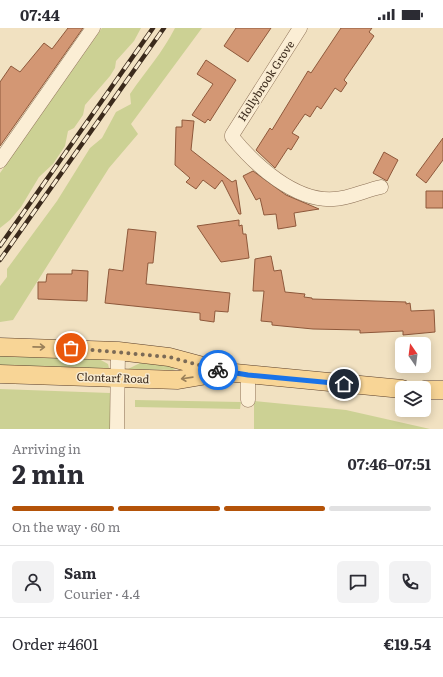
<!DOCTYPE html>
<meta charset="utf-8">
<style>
:root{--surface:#fff;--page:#f2f2f3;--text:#2b2b33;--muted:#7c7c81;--line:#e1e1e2;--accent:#b45309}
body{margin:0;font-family:Literata,serif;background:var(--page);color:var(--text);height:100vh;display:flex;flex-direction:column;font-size:15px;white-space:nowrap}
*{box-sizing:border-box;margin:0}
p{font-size:13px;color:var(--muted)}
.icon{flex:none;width:22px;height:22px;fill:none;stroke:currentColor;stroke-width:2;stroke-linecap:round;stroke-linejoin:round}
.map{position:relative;height:401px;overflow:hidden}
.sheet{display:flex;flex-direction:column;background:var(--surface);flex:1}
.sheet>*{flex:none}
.needle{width:26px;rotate:346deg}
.buttons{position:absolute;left:395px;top:309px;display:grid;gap:8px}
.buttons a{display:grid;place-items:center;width:36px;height:36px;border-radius:6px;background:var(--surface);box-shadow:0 2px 10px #0003;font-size:20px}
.pin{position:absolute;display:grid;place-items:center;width:34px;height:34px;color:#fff;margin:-17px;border:2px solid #fff;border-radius:50%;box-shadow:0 1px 4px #0007}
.courier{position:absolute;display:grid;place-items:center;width:40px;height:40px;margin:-20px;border:3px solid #1a73e8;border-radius:50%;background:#fff;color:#222;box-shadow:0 1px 5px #0007}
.head em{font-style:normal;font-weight:700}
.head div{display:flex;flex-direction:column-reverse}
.head{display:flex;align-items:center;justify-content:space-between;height:68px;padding:0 12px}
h1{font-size:26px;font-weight:700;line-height:30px}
.bar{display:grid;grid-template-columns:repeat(4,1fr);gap:6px 4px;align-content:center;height:48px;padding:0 12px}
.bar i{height:5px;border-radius:3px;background:var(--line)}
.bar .active{background:var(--accent)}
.bar p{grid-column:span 4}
.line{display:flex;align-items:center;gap:10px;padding:0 12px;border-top:1px solid var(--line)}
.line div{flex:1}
.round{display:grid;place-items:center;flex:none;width:42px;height:42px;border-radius:6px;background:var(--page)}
.status{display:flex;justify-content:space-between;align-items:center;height:28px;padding:0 20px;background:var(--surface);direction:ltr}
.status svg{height:11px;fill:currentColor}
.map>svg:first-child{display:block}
</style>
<div class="status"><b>07:44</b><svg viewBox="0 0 49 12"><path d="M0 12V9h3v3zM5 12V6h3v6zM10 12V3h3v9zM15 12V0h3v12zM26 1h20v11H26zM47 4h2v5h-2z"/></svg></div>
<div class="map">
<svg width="443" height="401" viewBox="0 0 443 401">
<rect width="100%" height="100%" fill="#f1e1c1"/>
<!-- green -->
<path fill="#ccd194" d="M 102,0 L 141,0 L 134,13 L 116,33 L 115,40 L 110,48 L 85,77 L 83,87 L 74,100 L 68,103 L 65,118 L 53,136 L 39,149 L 21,179 L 10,192 L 0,200 L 0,145 Z
M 175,0 L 202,0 L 131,96 L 138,106 L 109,140 L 13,292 L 0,294 L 0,258 L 7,249 L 7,241 L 57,173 L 90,120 L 102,110 L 116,84 L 131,76 L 130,66 C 145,44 163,24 175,0 Z
M 0,325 L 99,331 L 108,336 L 109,340 L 0,340 Z
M 140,335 L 173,338 L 175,341 L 173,342 L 128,341 Z
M 0,361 L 110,365 L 110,401 L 0,401 Z
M 135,372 L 241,374 L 240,381 L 135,379 Z
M 254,373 L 346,382 L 430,401 L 254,401 Z"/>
<!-- building -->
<path fill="#d39774" stroke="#8e583b" d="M 68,0 L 83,0 L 0,118 L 0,54 L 11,38 L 20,44 L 44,15 L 52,21 Z
M 236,0 L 271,0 L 248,34 L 224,18 Z
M 341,0 L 372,0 L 369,4 L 374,8 L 344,52 L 347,55 L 341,64 L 335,60 L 321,81 L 317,78 L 310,89 L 305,86 L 292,105 L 299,109 L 291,122 L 288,120 L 275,140 L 256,122 L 270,100 L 272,102 L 308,43 L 311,45 Z
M 206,32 L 236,52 L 210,93 L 208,91 L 205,95 L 192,87 L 213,56 L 197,46 Z
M 182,92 L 194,93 L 191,122 L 232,154 L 236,152 L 241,186 L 239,186 L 222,152 L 215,161 L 203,152 L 196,161 L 186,154 L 190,150 L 175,137 L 176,99 L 182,99 Z
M 443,110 L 443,132 L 426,155 L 416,147 Z
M 384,124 L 398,132 L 387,153 L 373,145 Z
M 253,143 L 286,167 L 319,181 L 294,185 L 296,198 L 278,201 L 276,186 L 264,187 L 260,170 L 256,172 L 243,148 Z
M 426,163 L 443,163 L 443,180 L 426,180 Z
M 239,192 L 239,198 L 242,197 L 243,206 L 246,206 L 249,230 L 221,234 L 197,198 Z
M 128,201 L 156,204 L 153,235 L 148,235 L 146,256 L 230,265 L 228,284 L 215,283 L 214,294 L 200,292 L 200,285 L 105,275 L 109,241 L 123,243 Z
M 271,228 L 274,243 L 281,242 L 285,264 L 305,266 L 304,269 L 312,270 L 312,271 L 406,274 L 406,276 L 410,275 L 411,283 L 434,282 L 435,304 L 403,307 L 403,303 L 360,305 L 360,302 L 313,301 L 272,297 L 272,294 L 261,293 L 264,263 L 253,263 L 255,231 Z
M 72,242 L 88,243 L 87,273 L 38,271 L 38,254 L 46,254 L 47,246 L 72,246 Z"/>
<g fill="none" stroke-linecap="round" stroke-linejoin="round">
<!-- minor casing -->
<g stroke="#8d7157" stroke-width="15">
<path id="minor" d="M 300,0 L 232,107 L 232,109 C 255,137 295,174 334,171 C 348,171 366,162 381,159
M 0,133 L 93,0
M 248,372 L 248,347
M 117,401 L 118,323"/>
</g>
<!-- major casing -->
<g stroke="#5a3f2c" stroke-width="19">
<path id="major" d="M 0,319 L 118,323 L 169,329 L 225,344 L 402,361
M 0,346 L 178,352 L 219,345
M 424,362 L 443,362"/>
</g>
<!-- minor -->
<use href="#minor" stroke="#fbeed5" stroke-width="14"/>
<!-- major -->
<use href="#major" stroke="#f8d596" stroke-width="18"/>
<!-- rail casing -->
<g stroke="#3b2a1c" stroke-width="4.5">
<path id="rail" d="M 0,218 L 153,0
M 0,232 L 164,0"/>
</g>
<!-- rail -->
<use href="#rail" stroke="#f8ebd1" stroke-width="3" stroke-dasharray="9" stroke-linecap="butt"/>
</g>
<!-- one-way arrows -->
<defs><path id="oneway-shaft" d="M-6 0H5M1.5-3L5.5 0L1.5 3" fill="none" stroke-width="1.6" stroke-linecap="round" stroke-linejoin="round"/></defs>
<g stroke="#9a8059">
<use href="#oneway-shaft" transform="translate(39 319) rotate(1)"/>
<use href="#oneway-shaft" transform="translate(187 350) rotate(172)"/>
</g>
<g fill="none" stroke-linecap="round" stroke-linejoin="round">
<!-- done -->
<path stroke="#7b6a56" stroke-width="4" stroke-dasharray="0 7.2" d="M 71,320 L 169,329 L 218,342"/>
<!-- route -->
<path stroke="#1a73e8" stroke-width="5" d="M 218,342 L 248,347 L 344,356"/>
</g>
<g text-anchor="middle" stroke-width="3" stroke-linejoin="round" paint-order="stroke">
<!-- street labels -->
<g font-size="11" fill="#3b2a1c" stroke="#f8ebd1">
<text transform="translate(266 53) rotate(-57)" y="4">Hollybrook Grove</text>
<text transform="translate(113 350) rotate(2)" y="4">Clontarf Road</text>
</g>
</g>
</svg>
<div class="buttons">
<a><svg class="needle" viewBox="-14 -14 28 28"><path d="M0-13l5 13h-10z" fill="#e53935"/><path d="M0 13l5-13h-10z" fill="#7c7c81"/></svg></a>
<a><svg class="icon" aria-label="layers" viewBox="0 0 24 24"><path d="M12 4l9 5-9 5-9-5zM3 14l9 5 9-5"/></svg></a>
</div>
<div class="pin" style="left:71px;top:320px;background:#ea580c"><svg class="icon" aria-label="bag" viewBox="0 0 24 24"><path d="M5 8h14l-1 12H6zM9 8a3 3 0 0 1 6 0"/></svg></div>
<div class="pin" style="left:344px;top:356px;background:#1f2937"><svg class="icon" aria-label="home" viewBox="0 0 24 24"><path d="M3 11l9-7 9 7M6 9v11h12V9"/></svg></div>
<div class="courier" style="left:218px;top:342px"><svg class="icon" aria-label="bike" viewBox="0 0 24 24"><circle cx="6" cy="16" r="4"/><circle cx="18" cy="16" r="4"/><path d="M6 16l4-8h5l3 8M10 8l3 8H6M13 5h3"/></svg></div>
</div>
<section class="sheet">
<div class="head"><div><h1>2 min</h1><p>Arriving in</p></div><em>07:46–07:51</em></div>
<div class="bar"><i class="active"></i><i class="active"></i><i class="active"></i><i></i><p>On the way · 60 m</p></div>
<div class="line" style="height:72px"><a class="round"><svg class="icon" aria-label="person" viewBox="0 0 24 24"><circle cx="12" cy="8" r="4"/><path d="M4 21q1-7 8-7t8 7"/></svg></a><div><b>Sam</b><p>Courier · 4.4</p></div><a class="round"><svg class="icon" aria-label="chat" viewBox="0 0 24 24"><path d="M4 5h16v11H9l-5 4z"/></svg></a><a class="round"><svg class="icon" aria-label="phone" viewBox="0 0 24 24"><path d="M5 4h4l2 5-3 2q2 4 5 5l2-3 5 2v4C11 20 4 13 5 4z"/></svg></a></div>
<div class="line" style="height:52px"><div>Order #4601</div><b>€19.54</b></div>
</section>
